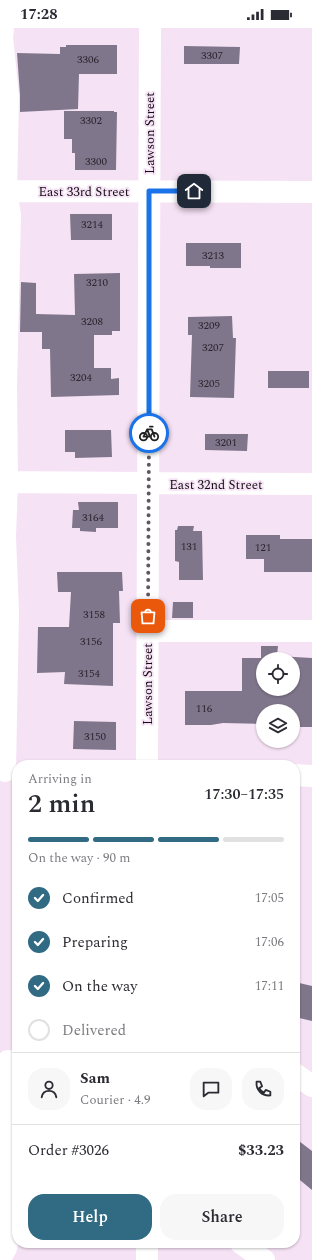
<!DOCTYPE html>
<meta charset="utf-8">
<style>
:root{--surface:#fff;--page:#f7f7f7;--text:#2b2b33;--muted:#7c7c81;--line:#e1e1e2;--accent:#306a83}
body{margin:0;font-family:Spectral,serif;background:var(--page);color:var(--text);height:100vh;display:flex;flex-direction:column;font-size:15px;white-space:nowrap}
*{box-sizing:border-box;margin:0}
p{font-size:13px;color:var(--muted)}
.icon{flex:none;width:22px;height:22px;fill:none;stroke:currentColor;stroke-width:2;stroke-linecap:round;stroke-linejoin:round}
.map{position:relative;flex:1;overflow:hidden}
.drawer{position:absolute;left:12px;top:732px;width:288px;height:488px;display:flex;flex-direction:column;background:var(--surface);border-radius:16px;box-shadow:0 1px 3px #0004}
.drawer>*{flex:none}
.tools{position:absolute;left:256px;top:624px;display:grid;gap:8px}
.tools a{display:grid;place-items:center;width:44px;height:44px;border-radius:50%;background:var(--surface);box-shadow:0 1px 3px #0004;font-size:20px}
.pin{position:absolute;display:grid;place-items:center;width:34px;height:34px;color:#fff;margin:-17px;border-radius:8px;box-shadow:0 2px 6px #0006}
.courier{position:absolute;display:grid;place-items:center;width:40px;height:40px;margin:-20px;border:3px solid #1a73e8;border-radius:50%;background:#fff;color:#222;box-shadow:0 1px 5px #0007}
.headline em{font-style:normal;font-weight:600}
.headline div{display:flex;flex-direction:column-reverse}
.headline{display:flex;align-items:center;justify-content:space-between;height:68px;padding:0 16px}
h1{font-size:26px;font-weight:600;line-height:30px}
.bar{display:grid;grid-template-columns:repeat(4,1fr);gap:6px 4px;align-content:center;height:48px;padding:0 16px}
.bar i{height:5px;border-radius:3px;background:var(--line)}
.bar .selected{background:var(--accent)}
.bar p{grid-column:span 4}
.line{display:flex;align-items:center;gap:10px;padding:0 16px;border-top:1px solid var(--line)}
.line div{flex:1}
.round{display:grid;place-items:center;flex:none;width:42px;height:42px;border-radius:16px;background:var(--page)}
ol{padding:0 16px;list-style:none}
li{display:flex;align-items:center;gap:12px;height:44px}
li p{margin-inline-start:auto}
li .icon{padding:4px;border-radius:50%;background:var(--accent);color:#fff;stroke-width:4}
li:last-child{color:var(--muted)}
li i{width:22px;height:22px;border:2px solid var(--line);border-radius:50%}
.primary-button{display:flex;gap:8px;margin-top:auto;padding:8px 16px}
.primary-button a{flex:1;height:46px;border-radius:16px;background:var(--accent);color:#fff;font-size:16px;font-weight:600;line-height:46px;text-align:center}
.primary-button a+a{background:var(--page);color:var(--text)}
.status{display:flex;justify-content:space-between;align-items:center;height:28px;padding:0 20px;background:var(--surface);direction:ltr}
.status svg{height:11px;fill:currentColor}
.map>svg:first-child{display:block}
</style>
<div class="status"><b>17:28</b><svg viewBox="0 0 49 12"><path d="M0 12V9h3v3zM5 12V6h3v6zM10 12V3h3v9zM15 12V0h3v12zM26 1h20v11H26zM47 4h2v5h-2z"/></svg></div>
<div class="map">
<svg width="312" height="1232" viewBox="0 0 312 1232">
<rect width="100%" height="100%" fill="#f6e2f5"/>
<!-- building -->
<path fill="#80768b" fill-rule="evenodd" d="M 66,17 L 117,17 L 117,46 L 79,46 L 78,81 L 20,84 L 20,67 L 17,25 L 60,26 L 60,19 L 66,19 Z
M 184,18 L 240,19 L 239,36 L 184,36 Z
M 64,83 L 114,83 L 114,84 L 117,84 L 116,142 L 75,142 L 75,125 L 72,125 L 72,111 L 64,111 Z
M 70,186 L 112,186 L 112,212 L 71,212 Z
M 186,215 L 241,215 L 241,240 L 210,240 L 210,238 L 186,238 Z
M 120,245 L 120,303 L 112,303 L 112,307 L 94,307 L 94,340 L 111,340 L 111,351 L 119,350 L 119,367 L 51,369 L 50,321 L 42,321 L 42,304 L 20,304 L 21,254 L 36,255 L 36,286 L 75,287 L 74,246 Z
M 232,288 L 233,310 L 236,310 L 234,370 L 190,369 L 192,307 L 188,307 L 188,289 Z
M 268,343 L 309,343 L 309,360 L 268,360 Z
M 65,402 L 111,402 L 112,429 L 75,430 L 75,424 L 65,424 Z
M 205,406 L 248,406 L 247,423 L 205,422 Z
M 78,474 L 118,474 L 118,500 L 96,500 L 96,504 L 80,503 L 80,500 L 72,500 L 73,482 L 79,482 Z
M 178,498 L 194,498 L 193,503 L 202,503 L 203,552 L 179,552 L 179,534 L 175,533 L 175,502 L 177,502 Z
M 246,507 L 280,507 L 280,511 L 312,511 L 312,544 L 264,544 L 264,531 L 246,531 Z
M 57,544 L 122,544 L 123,563 L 119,563 L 120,595 L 113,595 L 113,658 L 64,656 L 65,644 L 37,645 L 38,599 L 69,599 L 71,564 L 58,564 Z
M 173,574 L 193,574 L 193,590 L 172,590 Z
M 261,618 L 278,618 L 277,628 L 312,630 L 312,699 L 293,699 L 293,683 L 263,683 L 263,696 L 223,695 L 211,697 L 185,697 L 185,663 L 242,663 L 242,630 L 261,630 ZM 263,631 L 293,631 L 293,661 L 263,661 Z
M 74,693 L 116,694 L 116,722 L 73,721 Z
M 295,954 L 312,958 L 312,993 L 295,989 Z
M 295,1110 L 312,1123 L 312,1162 L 295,1148 Z"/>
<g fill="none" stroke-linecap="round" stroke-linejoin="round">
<!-- minor -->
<path stroke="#fff" stroke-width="22" d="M 3,0 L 2,9 L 8,68 L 6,163 L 10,187 L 6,359 L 7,454 L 5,509 L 8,584 L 5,743
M 0,163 L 312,164
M 0,454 L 312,456
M 147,603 L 312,603
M 147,737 L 150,0
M 295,747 L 312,748
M 295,1046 L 312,1058
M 241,1215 L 264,1232
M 0,1231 L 6,1220 L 10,1205 L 8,1033
M 147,1232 L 147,1215"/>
</g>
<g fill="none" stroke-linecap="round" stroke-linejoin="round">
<!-- done -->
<path stroke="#615661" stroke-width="4" stroke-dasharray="0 7.2" d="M 148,588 L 149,405"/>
<!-- route -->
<path stroke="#1a73e8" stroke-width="5" d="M 149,405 L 149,163 L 194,163"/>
</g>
<g text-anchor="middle" stroke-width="3.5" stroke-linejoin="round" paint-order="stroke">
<!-- number labels -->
<g font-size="11" fill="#2d2630">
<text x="212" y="31">3307</text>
<text x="88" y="35">3306</text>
<text x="91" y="96">3302</text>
<text x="96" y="137">3300</text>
<text x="92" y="200">3214</text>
<text x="213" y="231">3213</text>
<text x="97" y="258">3210</text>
<text x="92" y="297">3208</text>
<text x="209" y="301">3209</text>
<text x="213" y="323">3207</text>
<text x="81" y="353">3204</text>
<text x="209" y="359">3205</text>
<text x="226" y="418">3201</text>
<text x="93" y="493">3164</text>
<text x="189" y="522">131</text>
<text x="263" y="523">121</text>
<text x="94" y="590">3158</text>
<text x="91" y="617">3156</text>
<text x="89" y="649">3154</text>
<text x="204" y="684">116</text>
<text x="95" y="712">3150</text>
</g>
<!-- street labels -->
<g font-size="13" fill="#110b11" stroke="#f6e2f5">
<text transform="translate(149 105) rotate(-90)" y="5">Lawson Street</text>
<text x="84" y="168">East 33rd Street</text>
<text x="216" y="461">East 32nd Street</text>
<text transform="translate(147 656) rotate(-90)" y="5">Lawson Street</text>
</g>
</g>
</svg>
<div class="tools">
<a><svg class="icon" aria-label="locate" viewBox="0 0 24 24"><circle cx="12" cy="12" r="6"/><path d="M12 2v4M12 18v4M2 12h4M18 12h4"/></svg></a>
<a><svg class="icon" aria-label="layers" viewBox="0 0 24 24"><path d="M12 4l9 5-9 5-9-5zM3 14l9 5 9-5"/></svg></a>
</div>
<div class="pin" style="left:148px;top:588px;background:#ea580c"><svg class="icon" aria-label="bag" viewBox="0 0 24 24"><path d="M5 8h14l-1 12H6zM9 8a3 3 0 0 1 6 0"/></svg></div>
<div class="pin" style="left:194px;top:163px;background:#1f2937"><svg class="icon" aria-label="home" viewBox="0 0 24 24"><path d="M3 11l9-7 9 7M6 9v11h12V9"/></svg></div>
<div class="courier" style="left:149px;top:405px"><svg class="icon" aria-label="bike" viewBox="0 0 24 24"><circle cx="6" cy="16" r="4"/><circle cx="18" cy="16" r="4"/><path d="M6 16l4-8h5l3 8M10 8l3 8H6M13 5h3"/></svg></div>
<section class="drawer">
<div class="headline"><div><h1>2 min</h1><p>Arriving in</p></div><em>17:30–17:35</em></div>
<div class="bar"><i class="selected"></i><i class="selected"></i><i class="selected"></i><i></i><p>On the way · 90 m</p></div>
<ol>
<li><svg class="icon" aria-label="check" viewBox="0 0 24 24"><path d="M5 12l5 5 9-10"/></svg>Confirmed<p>17:05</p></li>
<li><svg class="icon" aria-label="check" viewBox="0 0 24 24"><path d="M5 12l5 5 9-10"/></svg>Preparing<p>17:06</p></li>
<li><svg class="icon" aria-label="check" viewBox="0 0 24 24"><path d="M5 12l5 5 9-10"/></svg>On the way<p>17:11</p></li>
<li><i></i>Delivered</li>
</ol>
<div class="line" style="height:72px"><a class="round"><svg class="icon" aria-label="person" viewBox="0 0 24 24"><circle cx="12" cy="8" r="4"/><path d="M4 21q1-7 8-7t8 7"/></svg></a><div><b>Sam</b><p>Courier · 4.9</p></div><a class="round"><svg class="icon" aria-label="chat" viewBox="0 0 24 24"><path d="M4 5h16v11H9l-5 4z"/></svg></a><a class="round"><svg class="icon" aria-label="phone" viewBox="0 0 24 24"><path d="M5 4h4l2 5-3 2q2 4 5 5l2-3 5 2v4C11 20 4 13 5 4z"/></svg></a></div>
<div class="line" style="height:52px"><div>Order #3026</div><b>$33.23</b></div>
<div class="primary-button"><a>Help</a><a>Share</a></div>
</section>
</div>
